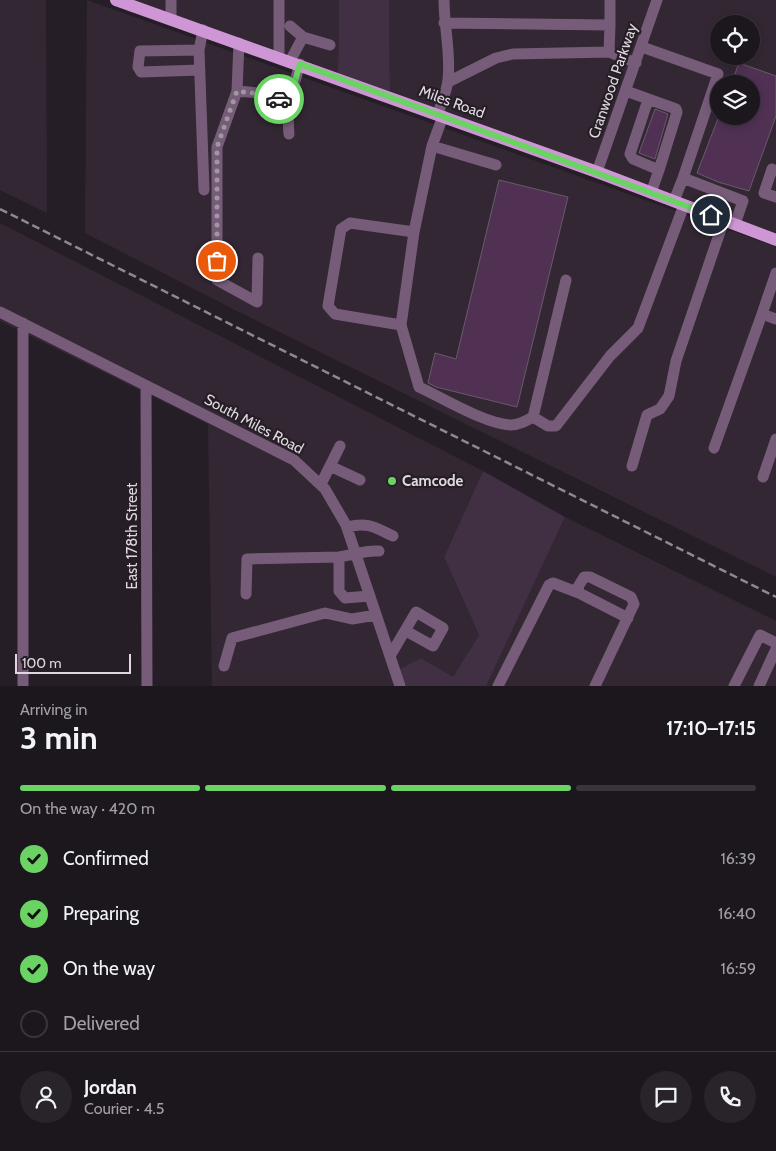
<!DOCTYPE html>
<meta charset="utf-8">
<style>
:root{--surface:#1c161d;--page:#29232a;--text:#f1f3f6;--muted:#a09fa4;--line:#3a353b;--accent:#6ad363}
body{margin:0;font-family:Cabin,sans-serif;background:var(--page);color:var(--text);height:100vh;display:flex;flex-direction:column;font-size:19px;white-space:nowrap}
*{box-sizing:border-box;margin:0}
p{font-size:16px;color:var(--muted)}
.icon{flex:none;width:28px;height:28px;fill:none;stroke:currentColor;stroke-width:2;stroke-linecap:round;stroke-linejoin:round}
.map{position:relative;height:686px;overflow:hidden}
.panel{display:flex;flex-direction:column;background:var(--surface);flex:1}
.panel>*{flex:none}
.tools{position:absolute;left:710px;top:15px;display:grid;gap:10px}
.tools a{display:grid;place-items:center;width:50px;height:50px;border-radius:50%;background:var(--surface);box-shadow:0 2px 8px #0003,0 0 0 1px var(--line);font-size:25px}
.scale{position:absolute;left:15px;bottom:12px;width:116px;box-sizing:border-box;padding-left:5px;border:2px solid #dfd9df;border-top:0;font-size:14px;line-height:18px;white-space:nowrap;color:#dfd9df;-webkit-text-stroke:4px #261e27;paint-order:stroke}
.pin{position:absolute;display:grid;place-items:center;width:42px;height:42px;color:#fff;margin:-21px;border:2px solid #fff;border-radius:50%;box-shadow:0 1px 5px #0007}
.courier{position:absolute;display:grid;place-items:center;width:50px;height:50px;margin:-25px;border:4px solid #6ad363;border-radius:50%;background:#fff;color:#222;box-shadow:0 1px 6px #0007}
.summary em{font-style:normal;font-weight:800}
.summary div{display:flex;flex-direction:column-reverse}
.summary{display:flex;align-items:center;justify-content:space-between;height:85px;padding:0 20px}
h1{font-size:32px;font-weight:800;line-height:38px}
.bar{display:grid;grid-template-columns:repeat(4,1fr);gap:8px 5px;align-content:center;height:60px;padding:0 20px}
.bar i{height:6px;border-radius:4px;background:var(--line)}
.bar .current{background:var(--accent)}
.bar p{grid-column:span 4}
.line{display:flex;align-items:center;gap:12px;padding:0 20px;border-top:1px solid var(--line)}
.line div{flex:1}
.round{display:grid;place-items:center;flex:none;width:52px;height:52px;border-radius:26px;background:var(--page)}
ol{padding:0 20px;list-style:none}
li{display:flex;align-items:center;gap:15px;height:55px}
li p{margin-inline-start:auto}
li .icon{padding:5px;border-radius:50%;background:var(--accent);color:#111;stroke-width:4}
li:last-child{color:var(--muted)}
li i{width:28px;height:28px;border:2px solid var(--line);border-radius:50%}
.map>svg:first-child{display:block}
</style>
<div class="map">
<svg width="776" height="686" viewBox="0 0 776 686">
<rect width="100%" height="100%" fill="#261e27"/>
<!-- built -->
<path fill="#332734" fill-rule="evenodd" d="M 0,0 L 46,0 L 47,213 L 0,190 Z
M 87,0 L 776,247 L 776,577 L 235,310 L 85,233 Z
M 116,0 L 339,0 L 338,78 Z
M 389,0 L 776,0 L 776,240 L 390,97 ZM 719,24 L 751,24 L 751,56 L 719,56 ZM 719,84 L 751,84 L 751,116 L 719,116 Z
M 0,223 L 483,471 L 444,557 L 479,635 L 453,678 L 421,658 L 403,669 L 390,673 L 395,686 L 212,686 L 208,424 L 0,321 Z
M 565,517 L 776,621 L 776,686 L 485,686 Z"/>
<!-- green -->
<path fill="#412f43" d="M 339,0 L 389,0 L 390,97 L 338,78 Z
M 483,471 L 565,517 L 486,686 L 400,686 L 395,672 L 421,658 L 453,677 L 479,635 L 444,557 Z"/>
<!-- building -->
<path fill="#503154" stroke="#665c67" d="M 739,63 L 776,76 L 776,116 L 749,191 L 718,182 L 697,173 L 719,116 L 751,116 L 751,84 L 731,84 Z
M 655,109 L 668,114 L 655,159 L 639,153 Z
M 499,180 L 568,197 L 517,407 L 436,387 L 428,383 L 435,353 L 456,359 Z"/>
<g fill="none" stroke-linecap="round" stroke-linejoin="round">
<!-- minor -->
<path stroke="#775c7a" stroke-width="11" d="M 171,20 L 171,0
M 444,23 L 610,25 L 610,0
M 610,25 L 609,52 L 636,63
M 290,26 L 303,37 L 290,61
M 203,30 L 199,50 L 204,190
M 303,37 L 330,45
M 239,43 L 237,91 L 217,147 L 217,280 L 257,302 L 258,258
M 642,47 L 718,74 L 683,178
M 199,50 L 140,51 L 138,67 L 141,72 L 200,70
M 279,57 L 279,0
M 448,82 L 496,58 L 513,54 L 609,52
M 237,91 C 253,93 281,91 287,110 C 289,117 288,127 289,134
M 626,91 L 676,109 L 677,112 L 659,170
M 648,100 L 630,154 L 633,159 L 659,170 L 651,193
M 282,102 L 295,81 L 300,64
M 438,114 C 441,103 447,91 448,80 C 451,53 444,27 444,0
M 443,116 L 432,146 L 496,165
M 776,171 L 772,169 L 764,193 L 776,197
M 597,172 L 657,0
M 674,201 L 683,178 L 743,201 L 735,224
M 414,232 L 350,223 L 341,229 L 328,306 L 335,314 L 401,325 L 414,232 L 432,146
M 776,273 L 762,314 L 776,319
M 0,312 L 294,460 L 325,489 L 346,525 L 400,686
M 401,325 L 419,387 C 443,398 485,424 511,425 C 519,425 526,421 533,417 L 566,280
M 146,386 L 147,686
M 533,417 L 548,426 L 556,426 L 610,356 L 638,328 L 684,205
M 714,448 L 762,314
M 330,466 L 360,480
M 632,466 L 647,415 L 660,409 L 669,396 L 676,361 L 724,220
M 763,477 L 776,439
M 321,484 L 340,446
M 347,527 C 368,522 374,527 393,536
M 246,594 L 247,559 L 339,557
M 370,596 L 345,598 L 339,591 L 339,557 C 353,555 365,550 379,551
M 390,656 L 416,612 L 443,628 L 433,646 L 406,631
M 224,666 L 232,638 L 325,613 L 352,619 L 376,615
M 23,686 L 23,323
M 498,686 L 549,585 L 553,583 L 579,593
M 595,686 L 634,604 L 631,597 L 590,577 L 584,577 L 578,587 L 579,593 L 628,618
M 734,686 L 760,635 L 776,643
M 759,686 L 776,649"/>
<!-- major -->
<path stroke="#cf96d6" stroke-width="12" d="M 116,0 L 597,172 L 776,240"/>
<!-- rail -->
<path stroke="#8f888f" stroke-width="2.5" stroke-dasharray="8 4" stroke-linecap="butt" d="M 0,209 L 776,597"/>
</g>
<g fill="none" stroke-linecap="round" stroke-linejoin="round">
<!-- done -->
<path stroke="#9e989f" stroke-width="5" stroke-dasharray="0 9" d="M 217,261 L 217,147 L 237,91 L 274,96 L 279,99"/>
<!-- route -->
<path stroke="#6ad363" stroke-width="6" d="M 279,99 L 282,102 L 295,81 L 300,64 L 711,215"/>
</g>
<!-- markers -->
<circle fill="#6ad363" stroke="#261e27" stroke-width="2" cx="392" cy="481" r="5"/>
<g text-anchor="middle" stroke-width="4.5" stroke-linejoin="round" paint-order="stroke">
<!-- street labels -->
<g font-size="15" fill="#dfd9df" stroke="#261e27">
<text transform="translate(613 81) rotate(-71)" y="5">Cranwood Parkway</text>
<text transform="translate(452 102) rotate(20)" y="5">Miles Road</text>
<text transform="translate(254 424) rotate(28)" y="5">South Miles Road</text>
<text transform="translate(132 536) rotate(-90)" y="5">East 178th Street</text>
</g>
<!-- poi labels -->
<g font-size="15" font-weight="bold" fill="#dfd9df" stroke="#261e27" text-anchor="start">
<text x="402" y="486">Camcode</text>
</g>
</g>
</svg>
<div class="tools">
<a><svg class="icon" aria-label="locate" viewBox="0 0 24 24"><circle cx="12" cy="12" r="6"/><path d="M12 2v4M12 18v4M2 12h4M18 12h4"/></svg></a>
<a><svg class="icon" aria-label="layers" viewBox="0 0 24 24"><path d="M12 4l9 5-9 5-9-5zM3 14l9 5 9-5"/></svg></a>
</div>
<div class="scale">100 m</div>
<div class="pin" style="left:217px;top:261px;background:#ea580c"><svg class="icon" aria-label="bag" viewBox="0 0 24 24"><path d="M5 8h14l-1 12H6zM9 8a3 3 0 0 1 6 0"/></svg></div>
<div class="pin" style="left:711px;top:215px;background:#1f2937"><svg class="icon" aria-label="home" viewBox="0 0 24 24"><path d="M3 11l9-7 9 7M6 9v11h12V9"/></svg></div>
<div class="courier" style="left:279px;top:99px"><svg class="icon" aria-label="car" viewBox="0 0 24 24"><path d="M5 17H2v-5l4-1 3-4h7l3 4 3 1v5h-3M9 17h6M6 11h13"/><circle cx="7" cy="17" r="2"/><circle cx="17" cy="17" r="2"/></svg></div>
</div>
<section class="panel">
<div class="summary"><div><h1>3 min</h1><p>Arriving in</p></div><em>17:10–17:15</em></div>
<div class="bar"><i class="current"></i><i class="current"></i><i class="current"></i><i></i><p>On the way · 420 m</p></div>
<ol>
<li><svg class="icon" aria-label="check" viewBox="0 0 24 24"><path d="M5 12l5 5 9-10"/></svg>Confirmed<p>16:39</p></li>
<li><svg class="icon" aria-label="check" viewBox="0 0 24 24"><path d="M5 12l5 5 9-10"/></svg>Preparing<p>16:40</p></li>
<li><svg class="icon" aria-label="check" viewBox="0 0 24 24"><path d="M5 12l5 5 9-10"/></svg>On the way<p>16:59</p></li>
<li><i></i>Delivered</li>
</ol>
<div class="line" style="height:90px"><a class="round"><svg class="icon" aria-label="person" viewBox="0 0 24 24"><circle cx="12" cy="8" r="4"/><path d="M4 21q1-7 8-7t8 7"/></svg></a><div><b>Jordan</b><p>Courier · 4.5</p></div><a class="round"><svg class="icon" aria-label="chat" viewBox="0 0 24 24"><path d="M4 5h16v11H9l-5 4z"/></svg></a><a class="round"><svg class="icon" aria-label="phone" viewBox="0 0 24 24"><path d="M5 4h4l2 5-3 2q2 4 5 5l2-3 5 2v4C11 20 4 13 5 4z"/></svg></a></div>
</section>
